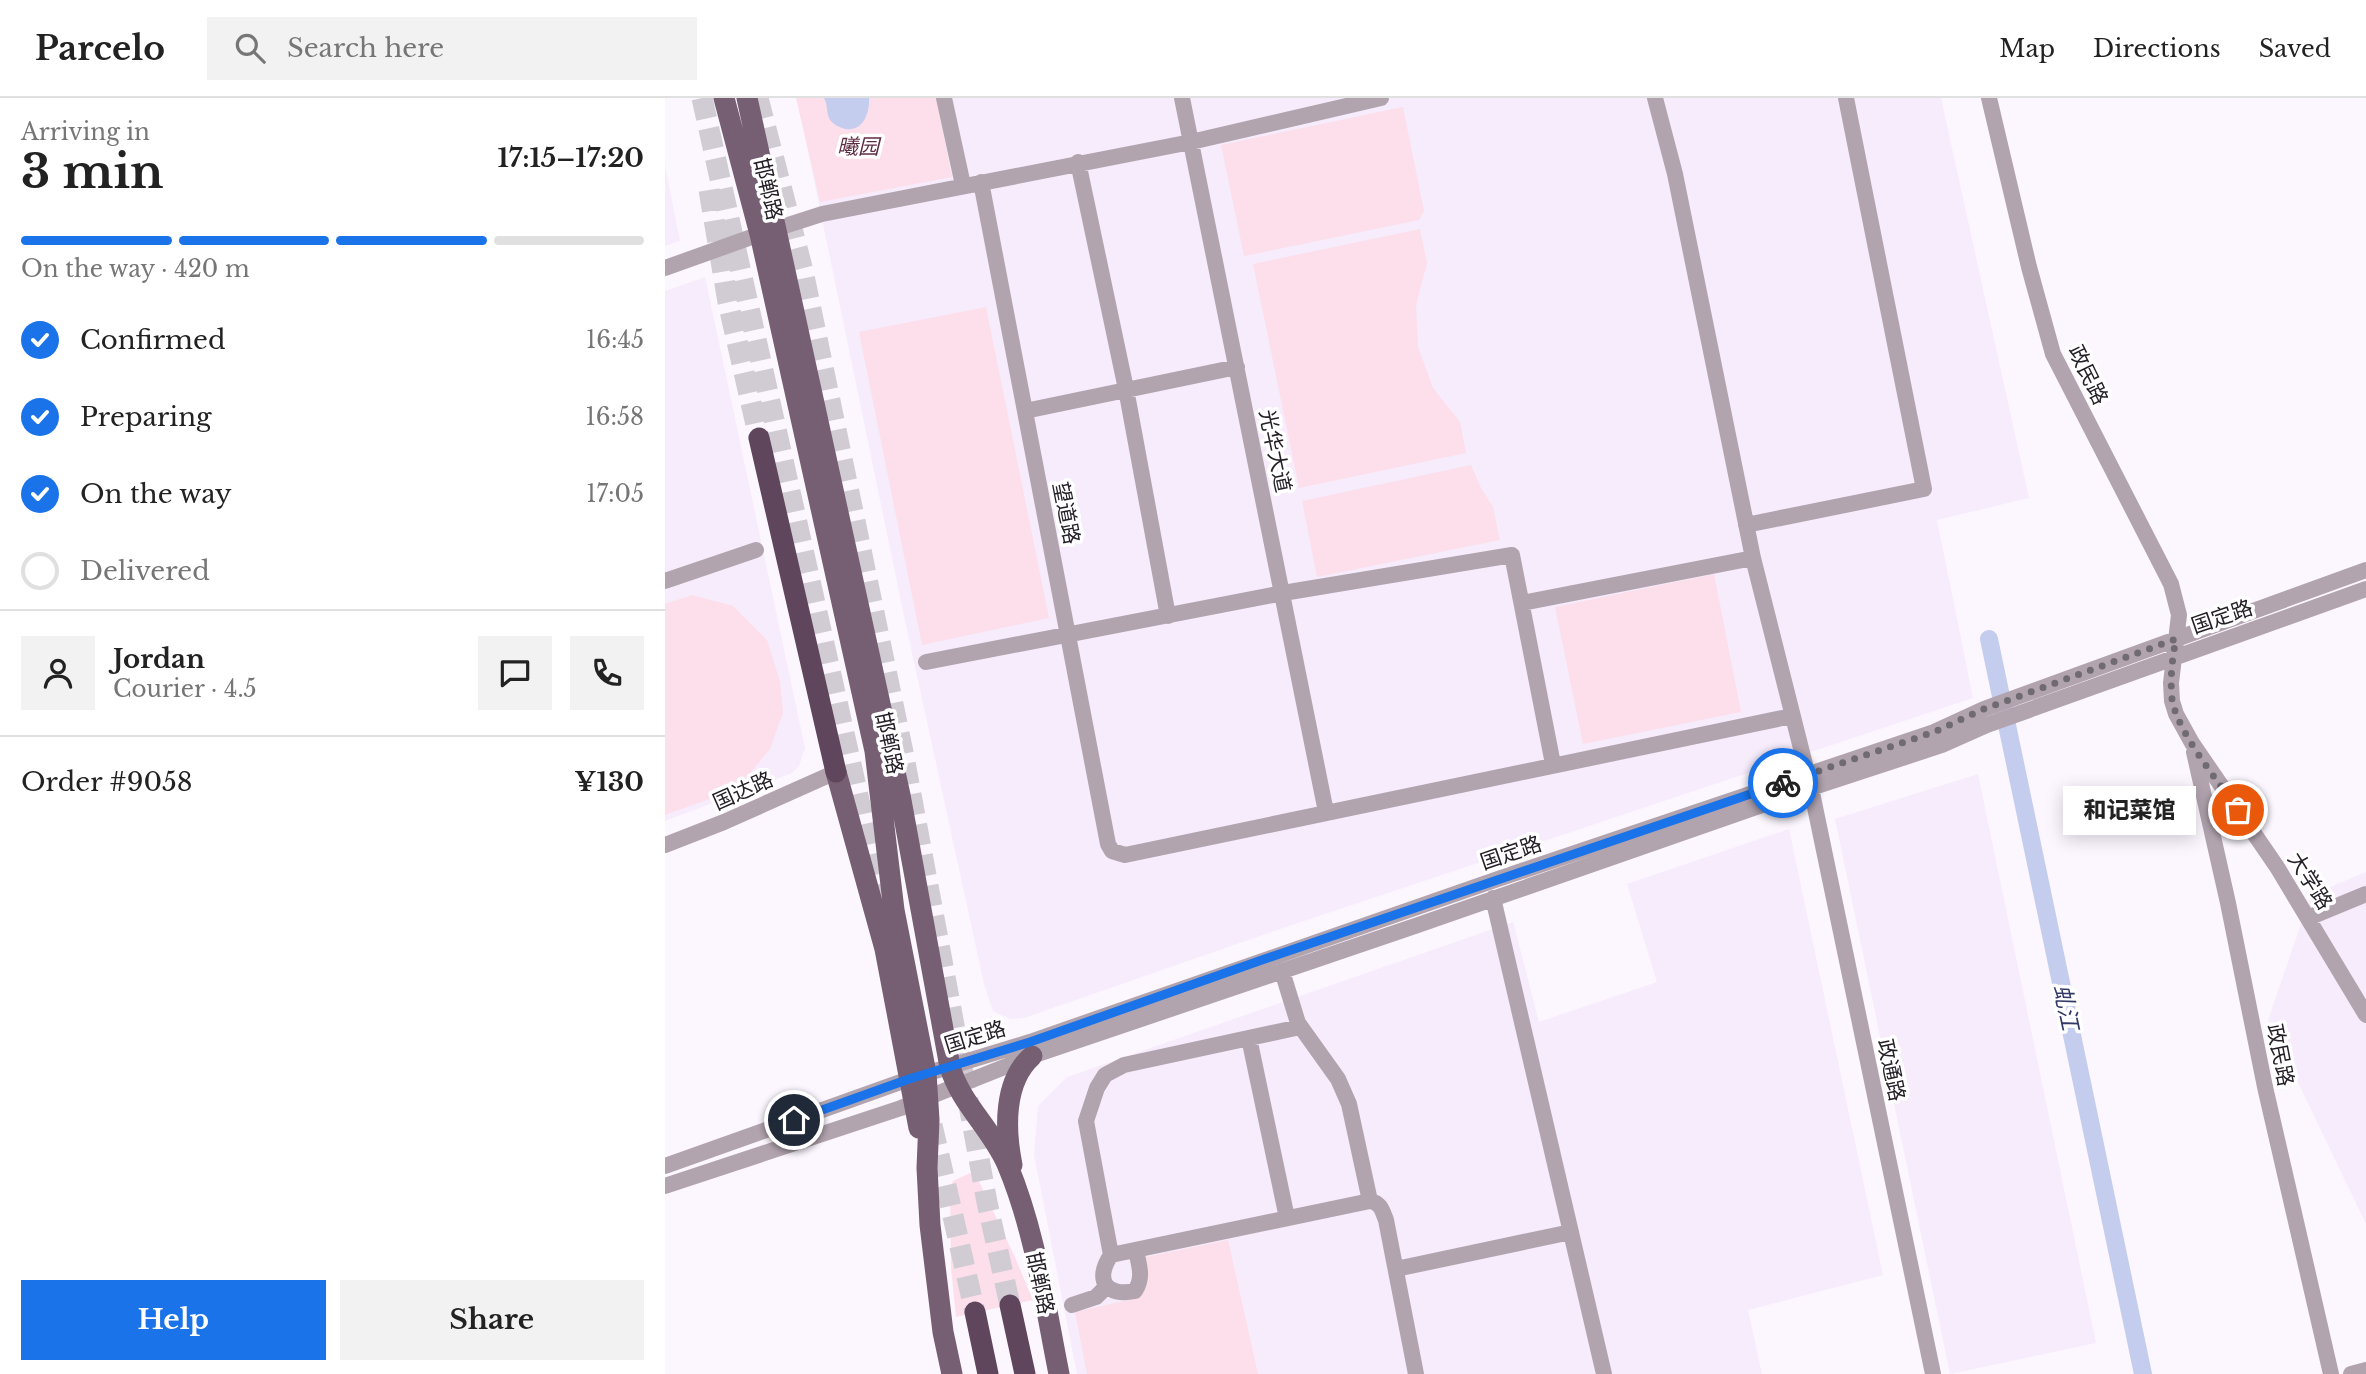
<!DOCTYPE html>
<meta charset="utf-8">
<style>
:root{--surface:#fff;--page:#f2f2f2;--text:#222;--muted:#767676;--line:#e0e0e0;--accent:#1a73e8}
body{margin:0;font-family:"Libre Baskerville","Noto Sans SC",serif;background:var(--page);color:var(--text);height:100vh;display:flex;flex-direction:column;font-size:26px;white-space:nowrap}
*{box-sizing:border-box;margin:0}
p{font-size:23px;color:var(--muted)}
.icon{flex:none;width:38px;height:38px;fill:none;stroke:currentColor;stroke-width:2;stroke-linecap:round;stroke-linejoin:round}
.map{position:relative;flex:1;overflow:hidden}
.sheet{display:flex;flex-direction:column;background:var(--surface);width:665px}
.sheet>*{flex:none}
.pin{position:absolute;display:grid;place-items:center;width:60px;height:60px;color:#fff;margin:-30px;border:4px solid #fff;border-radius:50%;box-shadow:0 2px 7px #0007}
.courier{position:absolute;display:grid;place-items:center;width:70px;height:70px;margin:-35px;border:5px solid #1a73e8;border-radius:50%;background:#fff;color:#222;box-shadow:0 2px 9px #0007}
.bubble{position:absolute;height:49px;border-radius:0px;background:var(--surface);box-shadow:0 4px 18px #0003;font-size:23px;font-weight:800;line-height:49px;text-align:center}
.head em{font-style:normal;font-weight:800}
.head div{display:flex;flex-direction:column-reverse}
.head{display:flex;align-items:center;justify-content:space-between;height:119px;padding:0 21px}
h1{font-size:46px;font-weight:800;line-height:52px}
.bar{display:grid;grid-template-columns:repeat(4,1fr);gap:10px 7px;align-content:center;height:84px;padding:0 21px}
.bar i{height:9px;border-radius:5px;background:var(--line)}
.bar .selected{background:var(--accent)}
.bar p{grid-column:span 4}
.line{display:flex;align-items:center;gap:18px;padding:0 21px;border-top:2px solid var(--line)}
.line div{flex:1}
.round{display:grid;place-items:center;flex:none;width:74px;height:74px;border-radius:0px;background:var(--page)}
ol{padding:0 21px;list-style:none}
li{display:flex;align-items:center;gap:21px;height:77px}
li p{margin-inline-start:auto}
li .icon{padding:7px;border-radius:50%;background:var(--accent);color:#fff;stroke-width:4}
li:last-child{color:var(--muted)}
li i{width:38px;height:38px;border:4px solid var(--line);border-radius:50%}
.button{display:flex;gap:14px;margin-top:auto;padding:14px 21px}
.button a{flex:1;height:80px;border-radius:0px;background:var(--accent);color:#fff;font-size:28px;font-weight:800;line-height:80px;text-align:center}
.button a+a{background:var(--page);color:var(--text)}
header{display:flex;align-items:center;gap:42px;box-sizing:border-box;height:98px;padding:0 35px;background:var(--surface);border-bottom:2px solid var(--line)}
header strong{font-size:33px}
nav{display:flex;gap:38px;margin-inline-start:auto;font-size:24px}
.search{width:490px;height:63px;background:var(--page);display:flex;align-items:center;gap:18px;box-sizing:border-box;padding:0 24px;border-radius:0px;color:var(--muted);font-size:26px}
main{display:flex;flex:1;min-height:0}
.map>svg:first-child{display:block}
</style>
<header>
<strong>Parcelo</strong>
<div class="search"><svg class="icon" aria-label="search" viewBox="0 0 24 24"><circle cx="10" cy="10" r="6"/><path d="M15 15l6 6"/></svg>Search here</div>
<nav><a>Map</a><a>Directions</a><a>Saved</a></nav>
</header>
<main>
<section class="sheet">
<div class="head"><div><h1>3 min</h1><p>Arriving in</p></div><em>17:15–17:20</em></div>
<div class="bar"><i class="selected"></i><i class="selected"></i><i class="selected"></i><i></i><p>On the way · 420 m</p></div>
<ol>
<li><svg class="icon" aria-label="check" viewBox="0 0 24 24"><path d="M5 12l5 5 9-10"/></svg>Confirmed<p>16:45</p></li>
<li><svg class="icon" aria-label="check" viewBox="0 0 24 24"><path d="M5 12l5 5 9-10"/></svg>Preparing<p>16:58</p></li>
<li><svg class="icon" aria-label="check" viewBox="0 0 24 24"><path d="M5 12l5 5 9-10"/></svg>On the way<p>17:05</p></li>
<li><i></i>Delivered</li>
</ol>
<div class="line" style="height:126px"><a class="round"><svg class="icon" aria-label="person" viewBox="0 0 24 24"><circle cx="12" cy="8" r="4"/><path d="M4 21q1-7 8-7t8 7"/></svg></a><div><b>Jordan</b><p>Courier · 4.5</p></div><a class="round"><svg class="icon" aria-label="chat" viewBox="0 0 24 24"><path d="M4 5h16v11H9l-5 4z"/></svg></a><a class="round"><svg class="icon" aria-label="phone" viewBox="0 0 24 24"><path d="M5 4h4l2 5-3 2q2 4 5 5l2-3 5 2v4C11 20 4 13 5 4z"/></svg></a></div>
<div class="line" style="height:91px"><div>Order #9058</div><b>¥130</b></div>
<div class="button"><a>Help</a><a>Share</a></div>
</section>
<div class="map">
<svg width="1701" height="1276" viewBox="0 0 1701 1276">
<rect width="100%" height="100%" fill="#fcf7ff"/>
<!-- built -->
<path fill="#f6ecfc" d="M 132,0 L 1276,0 L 1364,400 L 1272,422 L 1308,600 L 618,830 L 359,920 L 346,921 L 334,916 L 328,913 L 319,886 L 239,518 Z
M 0,67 L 15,143 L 0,148 Z
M 40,179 L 140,650 L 134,668 L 127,675 L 0,723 L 0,193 Z
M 1313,676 L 1431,1245 L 1285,1276 L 1170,721 Z
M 1124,731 L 1218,1177 L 1083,1212 L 1097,1276 L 412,1276 L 369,1057 L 373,1008 L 402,979 L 848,824 L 874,924 L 992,884 L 962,786 Z
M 1701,774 L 1701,1126 L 1603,922 L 1646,797 Z"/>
<!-- green -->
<path fill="#fcdfea" d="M 131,0 L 271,0 L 287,79 L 155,104 Z
M 738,9 L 759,113 L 754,122 L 579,158 L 556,47 Z
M 755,131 L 762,165 L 751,207 L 753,249 L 768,290 L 795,324 L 801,355 L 634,390 L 588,166 Z
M 321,209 L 384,520 L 257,547 L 194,234 Z
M 806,367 L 816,390 L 828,409 L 835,442 L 652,479 L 637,403 Z
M 1049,476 L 1076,614 L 918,646 L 890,509 Z
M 27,497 L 68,508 L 102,542 L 115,583 L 118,615 L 105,651 L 72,691 L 0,717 L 0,506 Z
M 305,1075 L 312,1079 L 349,1157 L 368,1202 L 291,1219 L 286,1170 L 285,1092 L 288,1083 Z
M 563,1142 L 593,1276 L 422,1276 L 410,1214 L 472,1200 C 487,1188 483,1176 481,1159 Z"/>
<!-- water -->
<path fill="#c5cdef" d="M 159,0 L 204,0 C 205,15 198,34 180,31 C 174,29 169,27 165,22 C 161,15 163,7 159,0 Z"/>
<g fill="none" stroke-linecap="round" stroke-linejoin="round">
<!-- canal -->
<path stroke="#c5cdef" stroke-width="18" d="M 1324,541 L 1478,1276"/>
<!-- highway-tunnel -->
<path stroke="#d1ccd4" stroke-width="21" stroke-dasharray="21 10" stroke-linecap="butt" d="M 37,0 L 219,814
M 93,0 L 138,173 L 239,659 L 322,1104 L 345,1207
M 44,92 L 63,204 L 94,340
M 267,1027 L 310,1214"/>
<!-- minor -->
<path stroke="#b2a4af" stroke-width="16" d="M 279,0 L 298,87
M 517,0 L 661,714
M 990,0 L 1010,76 L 1088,460 L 1146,690 L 1268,1276
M 1324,0 L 1364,169 L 1388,256 L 1506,486 L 1514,517 L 1506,585 L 1507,603 L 1511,616 L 1527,645 L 1612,769 L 1701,917
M 413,64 L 461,291 L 503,518
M 316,84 L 443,746 L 447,753 L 460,757 L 1127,618
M 0,170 L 95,136 L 157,116 L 526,44 L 716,0
M 360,313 L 572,269
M 1081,427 L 1259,391 L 1181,0
M 0,483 L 91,452
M 857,505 L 1088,460
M 261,564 L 618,495 L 847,457 L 888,666
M 1529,654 L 1563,805 L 1600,989 L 1666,1276
M 0,747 L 59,724 L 171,674
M 828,800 L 939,1276
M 1643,820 L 1701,796
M 617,873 L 633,925 L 673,981 L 684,1006 L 705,1103
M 584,940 L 622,1120
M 0,1068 L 244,981 L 365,944 L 830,782 L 1269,634 L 1319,611 L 1701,472
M 0,1088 L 236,1010 L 367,958 L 753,827 L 1146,690 L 1277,647 L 1322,627 L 1701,491
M 471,1152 C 474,1168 479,1179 470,1193 C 441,1199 429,1182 446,1157 L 421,1023 L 432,990 L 440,977 L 459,967 L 635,929
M 446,1157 L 705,1103 C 716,1105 717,1112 721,1122 L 751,1276
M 731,1171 L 906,1134
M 407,1207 L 431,1199 L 441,1189
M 1686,1276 L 1701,1272"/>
<!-- major -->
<path stroke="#765f72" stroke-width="21" d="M 59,0 L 95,136 L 210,653 L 229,812 L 261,975 L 264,1022 L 262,1070 L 265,1127 L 278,1234 L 287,1276
M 82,0 L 235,697 L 285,969 C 296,1006 326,1030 342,1066 C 370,1132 380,1206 394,1276
M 171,674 L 220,851 L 254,1030
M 347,1067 C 340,1032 338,984 367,958"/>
<!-- highway -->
<path stroke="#60465c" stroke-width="21" d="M 94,340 L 171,674
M 345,1207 L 360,1276
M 310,1214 L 323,1276"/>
</g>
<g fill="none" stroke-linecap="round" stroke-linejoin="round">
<!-- done -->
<path stroke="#706b73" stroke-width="7" stroke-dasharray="0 12.6" d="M 1118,685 L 1269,634 L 1319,611 L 1511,541 C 1507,561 1505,581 1507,601 C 1512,634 1554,684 1573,712"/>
<!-- route -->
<path stroke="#1a73e8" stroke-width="9" d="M 129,1022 L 244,981 L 365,944 L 594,863 L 1118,685"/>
</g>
<g text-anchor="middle" stroke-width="7" stroke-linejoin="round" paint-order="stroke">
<!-- park labels -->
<g font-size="21" font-style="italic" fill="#5e2d44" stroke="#fff">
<text x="193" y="56">曦园</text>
</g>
<!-- street labels -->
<g font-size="21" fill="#252028" stroke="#fff">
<text transform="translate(103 91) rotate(77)" y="7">邯郸路</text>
<text transform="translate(1423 277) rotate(64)" y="7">政民路</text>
<text transform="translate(610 353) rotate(78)" y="7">光华大道</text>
<text transform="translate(401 415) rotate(79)" y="7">望道路</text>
<text transform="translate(1557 519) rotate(-19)" y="7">国定路</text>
<text transform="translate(224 645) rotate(78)" y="7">邯郸路</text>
<text transform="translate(78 693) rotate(-24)" y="7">国达路</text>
<text transform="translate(846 755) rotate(-19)" y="7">国定路</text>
<text transform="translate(1645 783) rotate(58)" y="7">大学路</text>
<text transform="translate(310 939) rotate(-17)" y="7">国定路</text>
<text transform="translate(1615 957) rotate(79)" y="7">政民路</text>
<text transform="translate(1226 972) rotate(78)" y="7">政通路</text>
<text transform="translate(375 1185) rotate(78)" y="7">邯郸路</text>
</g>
<!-- water labels -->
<g font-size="23" font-style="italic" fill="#333967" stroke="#fff">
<text transform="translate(1401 909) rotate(78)" y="8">虬江</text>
</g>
</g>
</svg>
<div class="pin" style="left:1573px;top:712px;background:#ea580c"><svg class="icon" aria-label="bag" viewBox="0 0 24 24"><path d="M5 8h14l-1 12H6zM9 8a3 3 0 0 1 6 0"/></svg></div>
<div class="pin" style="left:129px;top:1022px;background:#1f2937"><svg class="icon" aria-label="home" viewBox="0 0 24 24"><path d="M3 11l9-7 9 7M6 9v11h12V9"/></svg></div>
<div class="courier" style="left:1118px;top:685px"><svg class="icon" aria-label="bike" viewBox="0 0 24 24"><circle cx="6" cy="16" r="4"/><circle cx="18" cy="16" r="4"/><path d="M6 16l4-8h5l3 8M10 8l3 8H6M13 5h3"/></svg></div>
<div class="bubble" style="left:1398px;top:688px;width:133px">和记菜馆</div>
</div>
</main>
